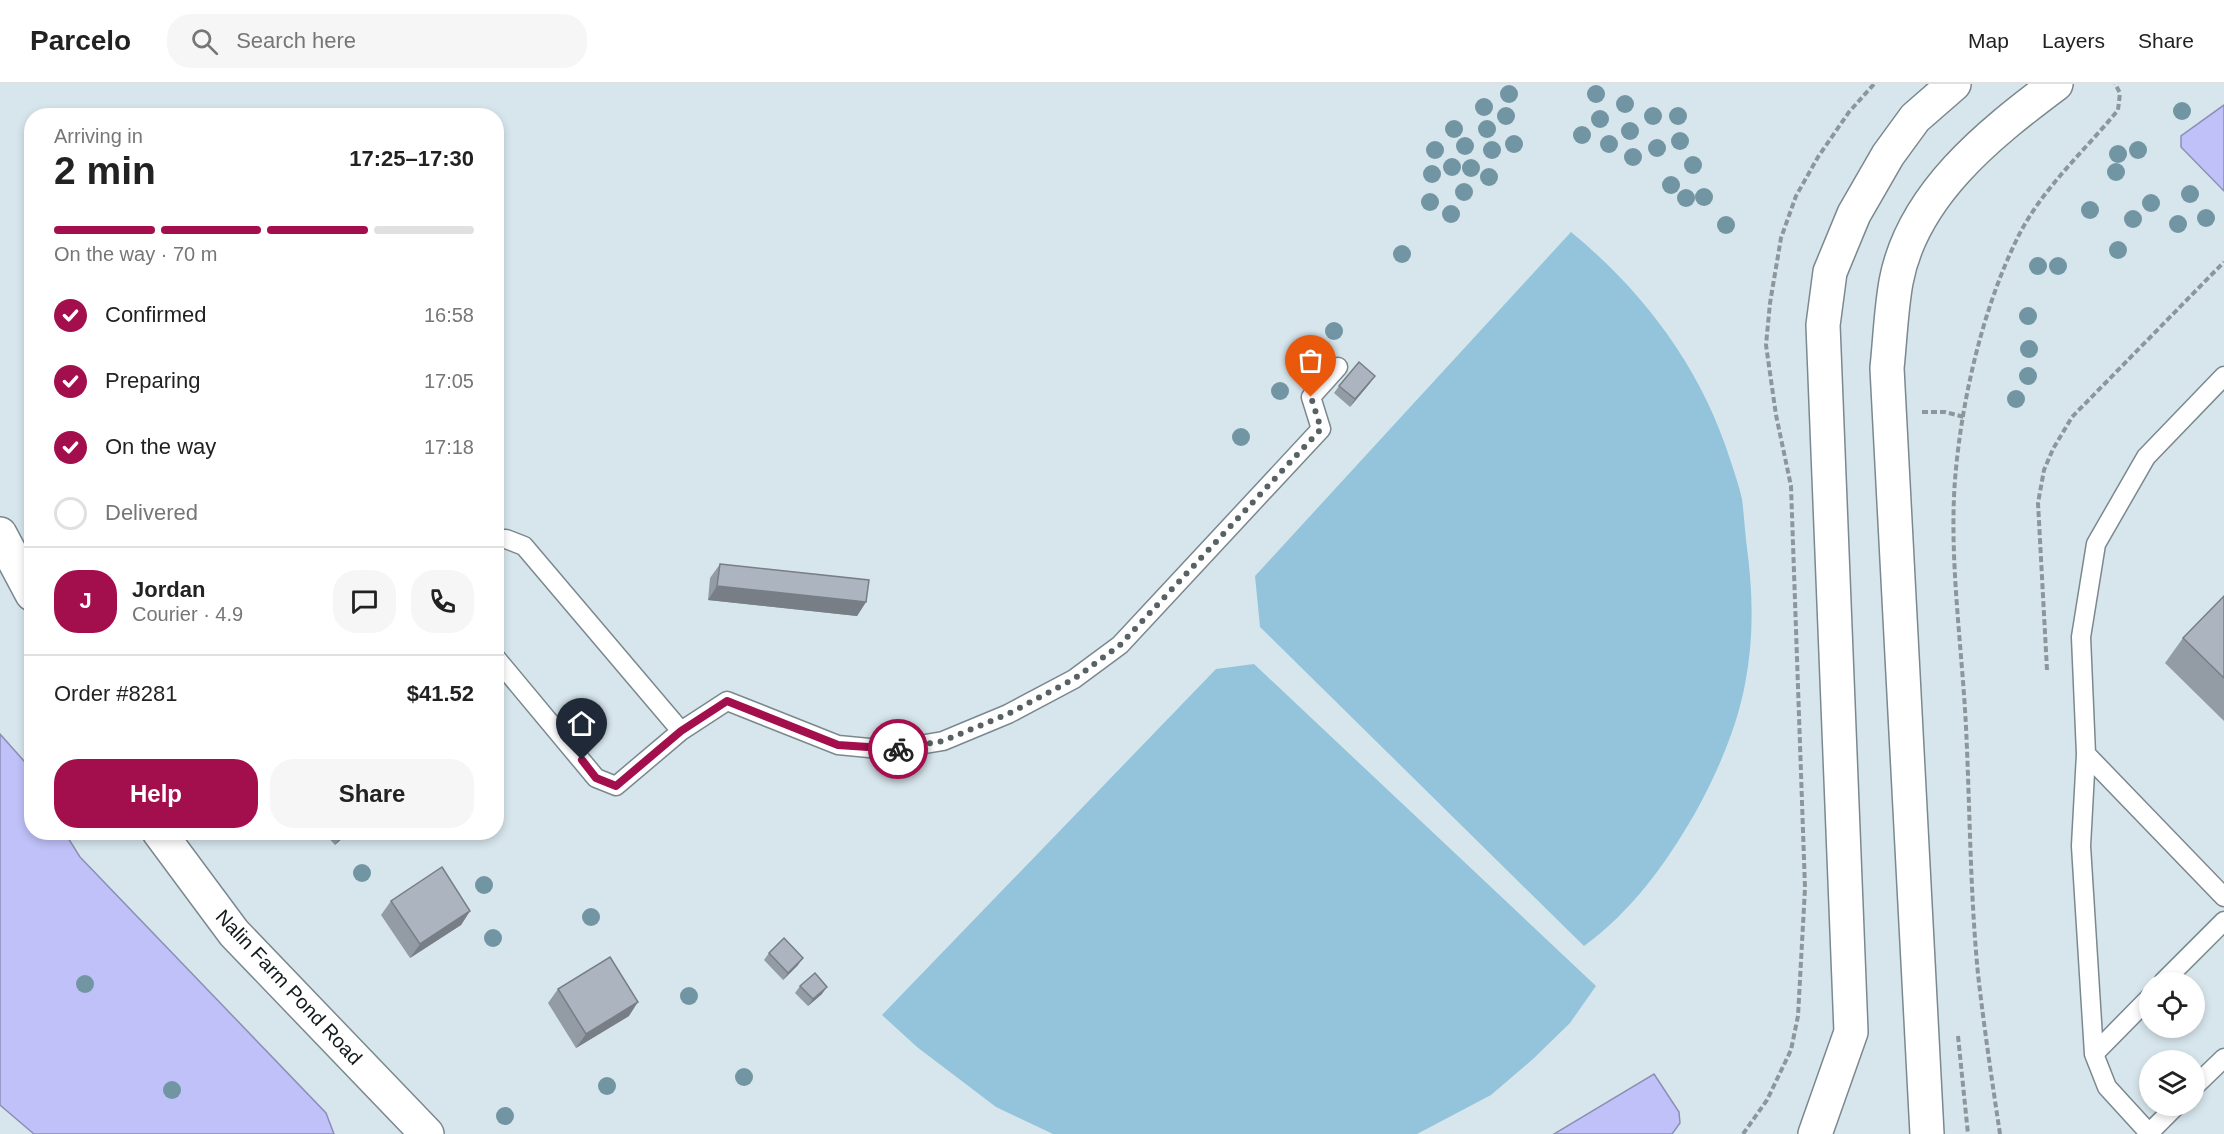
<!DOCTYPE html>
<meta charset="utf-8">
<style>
:root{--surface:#fff;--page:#f6f6f6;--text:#222;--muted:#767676;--line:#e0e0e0;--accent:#a30e4d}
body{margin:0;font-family:Arial,sans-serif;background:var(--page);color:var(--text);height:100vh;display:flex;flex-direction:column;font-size:22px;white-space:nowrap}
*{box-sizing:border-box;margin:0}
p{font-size:20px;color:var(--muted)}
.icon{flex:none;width:33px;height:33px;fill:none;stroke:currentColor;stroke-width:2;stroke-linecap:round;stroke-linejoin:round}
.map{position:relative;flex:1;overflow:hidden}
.drawer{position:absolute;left:24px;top:24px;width:480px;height:732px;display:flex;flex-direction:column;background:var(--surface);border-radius:24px;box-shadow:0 3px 9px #0003}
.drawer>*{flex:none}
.buttons{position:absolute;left:2139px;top:888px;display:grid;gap:12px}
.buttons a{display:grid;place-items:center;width:66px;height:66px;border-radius:50%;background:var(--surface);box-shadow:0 3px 9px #0003;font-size:30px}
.pin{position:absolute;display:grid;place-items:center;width:51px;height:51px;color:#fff;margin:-62px -26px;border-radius:50% 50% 50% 0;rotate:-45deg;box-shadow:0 0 6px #0007}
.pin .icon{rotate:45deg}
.courier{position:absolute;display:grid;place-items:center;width:60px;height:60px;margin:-30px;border:4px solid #a30e4d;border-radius:50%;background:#fff;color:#222;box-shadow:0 2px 8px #0007}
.headline em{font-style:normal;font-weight:700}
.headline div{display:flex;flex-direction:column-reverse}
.headline{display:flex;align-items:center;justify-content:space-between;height:102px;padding:0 30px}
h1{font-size:39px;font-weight:700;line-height:45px}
.bar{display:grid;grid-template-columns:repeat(4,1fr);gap:9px 6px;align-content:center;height:72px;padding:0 30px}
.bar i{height:8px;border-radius:4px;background:var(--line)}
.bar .current{background:var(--accent)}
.bar p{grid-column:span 4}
.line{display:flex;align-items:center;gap:15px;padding:0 30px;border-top:2px solid var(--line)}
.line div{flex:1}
.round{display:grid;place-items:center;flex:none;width:63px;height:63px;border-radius:24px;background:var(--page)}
ol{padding:0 30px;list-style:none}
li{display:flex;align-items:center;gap:18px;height:66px}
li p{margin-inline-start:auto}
li .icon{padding:6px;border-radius:50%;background:var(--accent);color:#fff;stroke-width:4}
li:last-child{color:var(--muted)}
li i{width:33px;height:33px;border:3px solid var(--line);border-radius:50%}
.cta{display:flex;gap:12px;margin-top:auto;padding:12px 30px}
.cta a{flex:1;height:69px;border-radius:24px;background:var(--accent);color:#fff;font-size:24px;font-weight:700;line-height:69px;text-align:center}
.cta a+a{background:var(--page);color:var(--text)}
header{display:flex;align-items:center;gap:36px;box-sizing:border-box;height:84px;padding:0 30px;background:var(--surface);border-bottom:2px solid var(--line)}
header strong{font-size:28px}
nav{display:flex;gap:33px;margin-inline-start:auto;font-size:21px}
.search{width:420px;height:54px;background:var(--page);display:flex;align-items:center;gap:15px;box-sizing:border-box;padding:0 21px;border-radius:24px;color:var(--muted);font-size:22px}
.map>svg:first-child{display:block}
</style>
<header>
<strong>Parcelo</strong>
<div class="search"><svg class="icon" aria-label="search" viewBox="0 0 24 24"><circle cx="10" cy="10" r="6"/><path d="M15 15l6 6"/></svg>Search here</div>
<nav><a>Map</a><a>Layers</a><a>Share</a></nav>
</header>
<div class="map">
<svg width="2224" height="1050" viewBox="0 0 2224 1050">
<rect width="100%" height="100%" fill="#d7e6ed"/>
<!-- pitch -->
<path fill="#93c4db" d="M 1571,148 C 1645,209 1701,284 1730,375 C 1734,388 1739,401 1742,415 C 1744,431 1745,448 1747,464 C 1753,509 1754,555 1745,600 C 1737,644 1716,692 1694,731 C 1665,781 1631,828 1584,862 L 1260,543 L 1255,492 Z
M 1254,580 L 1596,902 L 1570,939 L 1533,975 L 1491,1011 L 1417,1050 L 1053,1050 L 996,1023 L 917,963 L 882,931 L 1216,585 Z"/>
<!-- water -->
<path fill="#bfc1f8" stroke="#8c8fb6" stroke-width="1.5" d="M 2224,21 L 2224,107 L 2181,63 L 2181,52 Z
M 0,650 L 24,677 L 31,690 L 32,748 L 65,749 L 80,773 L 326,1029 L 334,1050 L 34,1050 L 0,1021 Z
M 1654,990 L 1679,1028 L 1680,1039 L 1672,1050 L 1554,1050 Z"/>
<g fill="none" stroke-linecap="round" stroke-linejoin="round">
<!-- service casing -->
<g stroke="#7b888f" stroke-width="21">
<path id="service" d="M 496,456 L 506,455 L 524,462 L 681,647
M 496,574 L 596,694 L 616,702 L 681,647 L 727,617 L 838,661 L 890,666 L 943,657 L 1008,630 L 1074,595 L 1120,561 L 1321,345 L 1311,313 L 1338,283
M 2086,670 L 2224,813
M 2163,898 L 2224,837
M 2094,970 L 2150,913
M 2194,1003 L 2224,974
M 2149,1049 L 2176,1022
M 2150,1050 L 2107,1003 L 2094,970 L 2081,762 L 2086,670 L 2081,553 L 2096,460 L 2146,373 L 2224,292"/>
</g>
<!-- minor casing -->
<g stroke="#7b888f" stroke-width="36">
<path id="minor" d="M 0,450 L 32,510
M 159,748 L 234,849 L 427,1050
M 1815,1050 L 1851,948 L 1823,241 L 1830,188 L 1854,130 L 1888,71 L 1915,34 L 1954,0
M 1927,1050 L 1887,284 C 1890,256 1891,226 1896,198 C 1912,111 1989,50 2056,0"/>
</g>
<!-- path -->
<path stroke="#8c979c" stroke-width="4" stroke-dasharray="6 3" stroke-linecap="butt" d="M 1922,328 L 1945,328 L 1964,333
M 2047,586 L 2038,419 L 2044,386 L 2053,365 L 2072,333 L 2224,178
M 1958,952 L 1968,1050
M 1743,1050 L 1767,1016 L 1791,966 L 1798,932 L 1805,804 L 1791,402 L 1776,331 L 1766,261 L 1770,219 L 1781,154 L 1796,112 L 1818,73 L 1849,28 L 1874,0
M 2000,1050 C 1992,997 1984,943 1978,890 C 1970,808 1970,725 1966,643 C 1962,563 1949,475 1955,396 C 1961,319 1982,227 2016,157 C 2040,106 2083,69 2118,26 L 2120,9 L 2115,0"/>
<!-- service -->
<use href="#service" stroke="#fff" stroke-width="18"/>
<!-- minor -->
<use href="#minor" stroke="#fff" stroke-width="33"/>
</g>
<!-- trees -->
<g fill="#7195a3">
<circle cx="1509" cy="10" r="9"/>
<circle cx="1596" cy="10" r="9"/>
<circle cx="1625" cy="20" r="9"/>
<circle cx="1484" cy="23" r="9"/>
<circle cx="2182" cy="27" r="9"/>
<circle cx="1506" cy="32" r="9"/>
<circle cx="1653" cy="32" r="9"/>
<circle cx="1678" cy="32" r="9"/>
<circle cx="1600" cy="35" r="9"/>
<circle cx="1454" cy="45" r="9"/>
<circle cx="1487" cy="45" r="9"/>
<circle cx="1630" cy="47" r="9"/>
<circle cx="1582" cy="51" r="9"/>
<circle cx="1680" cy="57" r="9"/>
<circle cx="1514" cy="60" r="9"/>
<circle cx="1609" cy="60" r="9"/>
<circle cx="1465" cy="62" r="9"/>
<circle cx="1657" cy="64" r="9"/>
<circle cx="1435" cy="66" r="9"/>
<circle cx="1492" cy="66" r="9"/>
<circle cx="2138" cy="66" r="9"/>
<circle cx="2118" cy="70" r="9"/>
<circle cx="1633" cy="73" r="9"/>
<circle cx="1693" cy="81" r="9"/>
<circle cx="1452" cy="83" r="9"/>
<circle cx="1471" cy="84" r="9"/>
<circle cx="2116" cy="88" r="9"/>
<circle cx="1432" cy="90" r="9"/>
<circle cx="1489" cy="93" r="9"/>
<circle cx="1671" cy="101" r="9"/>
<circle cx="1464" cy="108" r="9"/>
<circle cx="2190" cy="110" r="9"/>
<circle cx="1704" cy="113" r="9"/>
<circle cx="1686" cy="114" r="9"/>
<circle cx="1430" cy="118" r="9"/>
<circle cx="2151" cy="119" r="9"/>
<circle cx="2090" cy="126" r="9"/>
<circle cx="1451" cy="130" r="9"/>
<circle cx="2206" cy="134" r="9"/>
<circle cx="2133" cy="135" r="9"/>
<circle cx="2178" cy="140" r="9"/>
<circle cx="1726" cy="141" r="9"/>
<circle cx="2118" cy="166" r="9"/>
<circle cx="1402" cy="170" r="9"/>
<circle cx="2038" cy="182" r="9"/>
<circle cx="2058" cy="182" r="9"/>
<circle cx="2028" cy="232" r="9"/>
<circle cx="1334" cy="247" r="9"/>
<circle cx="2029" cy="265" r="9"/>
<circle cx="2028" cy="292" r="9"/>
<circle cx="1280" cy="307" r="9"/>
<circle cx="2016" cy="315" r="9"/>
<circle cx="1241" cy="353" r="9"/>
<circle cx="362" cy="789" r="9"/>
<circle cx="484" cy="801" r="9"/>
<circle cx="591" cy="833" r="9"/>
<circle cx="493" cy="854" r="9"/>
<circle cx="85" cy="900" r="9"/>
<circle cx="689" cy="912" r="9"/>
<circle cx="744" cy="993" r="9"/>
<circle cx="607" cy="1002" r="9"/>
<circle cx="172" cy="1006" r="9"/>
<circle cx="505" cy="1032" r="9"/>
</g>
<!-- wall -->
<path fill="#939ba4" d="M 1370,299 L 1350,323 L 1334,309 L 1339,302 Z
M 720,480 L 866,518 L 857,532 L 708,516 L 710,494 Z
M 2224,512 L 2224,637 L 2165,579 L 2183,554 Z
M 323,748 L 349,748 L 335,761 Z
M 391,817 L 470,827 L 461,841 L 410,874 L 381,831 Z
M 769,869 L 798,881 L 783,896 L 764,876 Z
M 800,902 L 822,910 L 808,922 L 795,909 Z
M 558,905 L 629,932 L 576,964 L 548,919 Z"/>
<!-- shaded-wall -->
<path fill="#787e86" d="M 1375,292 L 1370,299 L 1350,323 L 1355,315 Z
M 717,502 L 866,518 L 857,532 L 708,516 Z
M 344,748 L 349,748 L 335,761 Z
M 470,827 L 461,841 L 410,874 L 420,860 Z
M 803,874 L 798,881 L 783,896 L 788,889 Z
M 827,903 L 822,910 L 808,922 L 813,915 Z
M 638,918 L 629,932 L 576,964 L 586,950 Z"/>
<!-- building -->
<path fill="#abb4bf" stroke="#787e86" stroke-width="1.5" d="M 1359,278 L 1375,292 L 1355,315 L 1339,302 Z
M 720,480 L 869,496 L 866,518 L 717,502 Z
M 2224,512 L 2224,594 L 2183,554 Z
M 442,783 L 470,827 L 420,860 L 391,817 Z
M 784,854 L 803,874 L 788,889 L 769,869 Z
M 610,873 L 638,918 L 586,950 L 558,905 Z
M 815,889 L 827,903 L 813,915 L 800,902 Z"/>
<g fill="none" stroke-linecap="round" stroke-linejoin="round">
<!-- done -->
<path stroke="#586164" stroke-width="6" stroke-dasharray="0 10.8" d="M 898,665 L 943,657 L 1008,630 L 1074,595 L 1120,561 L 1321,345 L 1311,313"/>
<!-- route -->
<path stroke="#a30e4d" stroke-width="8" d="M 582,676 L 596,694 L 616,702 L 681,647 L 727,617 L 838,661 L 898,665"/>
</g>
<g text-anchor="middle" stroke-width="6" stroke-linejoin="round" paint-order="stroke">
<!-- street labels -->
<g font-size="20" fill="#14191b" stroke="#fff">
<text transform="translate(289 903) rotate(47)" y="7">Nalin Farm Pond Road</text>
</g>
</g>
</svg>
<div class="buttons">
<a><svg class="icon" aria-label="locate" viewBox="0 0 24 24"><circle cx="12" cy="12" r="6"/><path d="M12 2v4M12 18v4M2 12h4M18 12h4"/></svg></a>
<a><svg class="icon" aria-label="layers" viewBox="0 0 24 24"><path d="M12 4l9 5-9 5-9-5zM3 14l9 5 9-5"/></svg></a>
</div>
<div class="pin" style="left:1311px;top:313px;background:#ea580c"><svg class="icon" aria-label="bag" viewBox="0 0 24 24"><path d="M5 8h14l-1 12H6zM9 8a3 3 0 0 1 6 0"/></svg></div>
<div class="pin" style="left:582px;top:676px;background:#1f2937"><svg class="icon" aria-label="home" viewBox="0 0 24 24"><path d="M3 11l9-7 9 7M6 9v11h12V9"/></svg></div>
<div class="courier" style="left:898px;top:665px"><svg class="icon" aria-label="bike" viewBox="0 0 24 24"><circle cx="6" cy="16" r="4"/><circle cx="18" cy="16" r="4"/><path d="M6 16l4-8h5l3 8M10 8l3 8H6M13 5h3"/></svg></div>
<section class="drawer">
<div class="headline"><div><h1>2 min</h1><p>Arriving in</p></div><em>17:25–17:30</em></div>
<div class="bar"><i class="current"></i><i class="current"></i><i class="current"></i><i></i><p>On the way · 70 m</p></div>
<ol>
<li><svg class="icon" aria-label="check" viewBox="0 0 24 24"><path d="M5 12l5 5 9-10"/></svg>Confirmed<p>16:58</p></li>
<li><svg class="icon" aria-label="check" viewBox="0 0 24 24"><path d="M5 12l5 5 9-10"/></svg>Preparing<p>17:05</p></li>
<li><svg class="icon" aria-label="check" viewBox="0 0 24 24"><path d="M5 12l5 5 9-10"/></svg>On the way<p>17:18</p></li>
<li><i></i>Delivered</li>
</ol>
<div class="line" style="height:108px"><b class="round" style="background:var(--accent);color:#fff">J</b><div><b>Jordan</b><p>Courier · 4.9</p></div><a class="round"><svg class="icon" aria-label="chat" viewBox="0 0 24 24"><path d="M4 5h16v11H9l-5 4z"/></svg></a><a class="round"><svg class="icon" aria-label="phone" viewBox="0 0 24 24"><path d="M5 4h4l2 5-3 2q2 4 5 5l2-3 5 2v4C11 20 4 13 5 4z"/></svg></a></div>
<div class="line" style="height:78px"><div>Order #8281</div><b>$41.52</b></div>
<div class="cta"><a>Help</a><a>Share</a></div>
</section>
</div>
